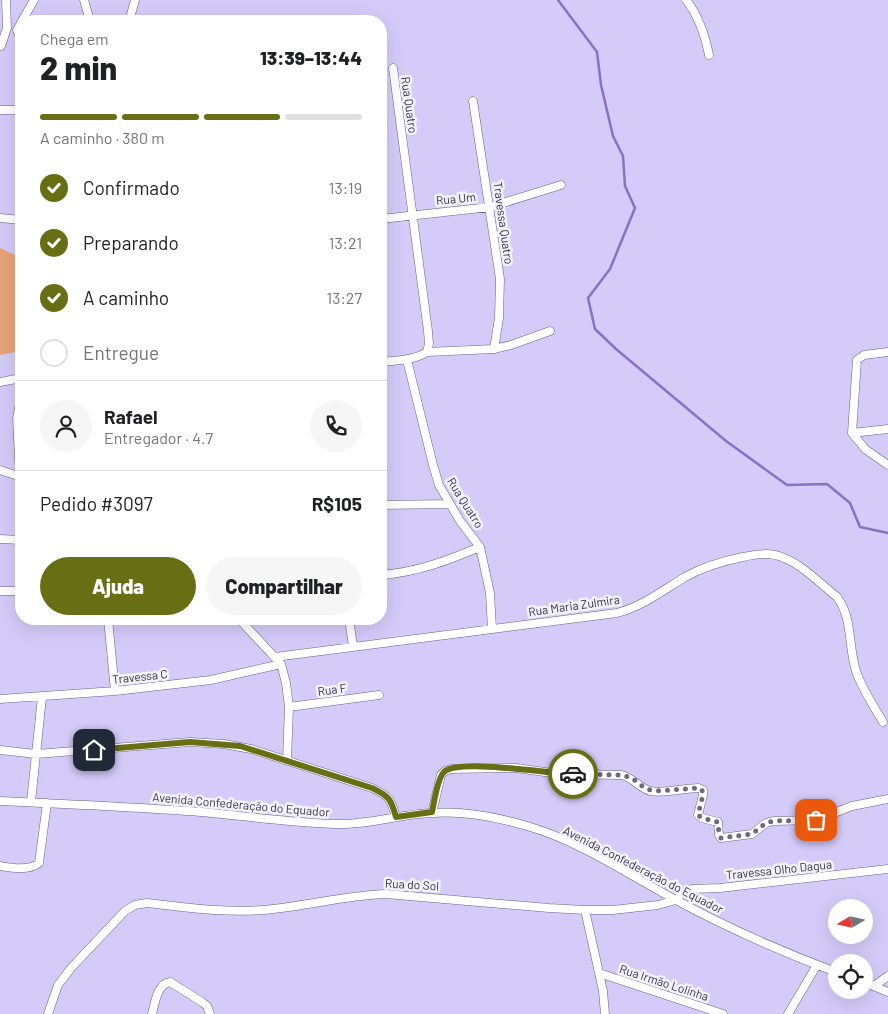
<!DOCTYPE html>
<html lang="pt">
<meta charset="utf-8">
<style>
:root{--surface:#fff;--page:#f6f6f6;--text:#202124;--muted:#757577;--line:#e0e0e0;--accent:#686e14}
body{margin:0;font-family:Barlow,sans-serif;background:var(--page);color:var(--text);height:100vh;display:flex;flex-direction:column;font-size:19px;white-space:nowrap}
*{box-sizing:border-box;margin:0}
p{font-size:16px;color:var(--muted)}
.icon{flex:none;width:28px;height:28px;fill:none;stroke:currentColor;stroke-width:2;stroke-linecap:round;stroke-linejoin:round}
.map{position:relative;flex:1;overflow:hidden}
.details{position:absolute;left:15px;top:15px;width:372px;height:610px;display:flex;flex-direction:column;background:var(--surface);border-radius:20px;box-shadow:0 5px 20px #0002}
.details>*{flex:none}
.needle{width:32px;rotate:261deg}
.tools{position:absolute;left:828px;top:899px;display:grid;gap:10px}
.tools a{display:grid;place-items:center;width:45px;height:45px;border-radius:50%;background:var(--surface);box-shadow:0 5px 20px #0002;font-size:25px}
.pin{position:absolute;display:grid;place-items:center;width:42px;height:42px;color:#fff;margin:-21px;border-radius:10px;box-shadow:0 2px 8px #0006}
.courier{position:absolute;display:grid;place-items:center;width:50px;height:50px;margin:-25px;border:4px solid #686e14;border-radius:50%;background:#fff;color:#222;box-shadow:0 1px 6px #0007}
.headline em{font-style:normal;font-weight:800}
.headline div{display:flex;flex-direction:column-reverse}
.headline{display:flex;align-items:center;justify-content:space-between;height:85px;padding:0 25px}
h1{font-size:32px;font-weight:800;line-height:38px}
.bar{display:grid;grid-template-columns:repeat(4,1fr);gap:8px 5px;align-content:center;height:60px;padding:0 25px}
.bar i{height:6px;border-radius:4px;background:var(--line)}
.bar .selected{background:var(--accent)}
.bar p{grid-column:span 4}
.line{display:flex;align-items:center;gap:12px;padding:0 25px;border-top:1px solid var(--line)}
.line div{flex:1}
.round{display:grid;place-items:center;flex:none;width:52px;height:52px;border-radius:26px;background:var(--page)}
ol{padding:0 25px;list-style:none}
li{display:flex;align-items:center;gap:15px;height:55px}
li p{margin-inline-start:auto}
li .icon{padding:5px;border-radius:50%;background:var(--accent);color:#fff;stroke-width:4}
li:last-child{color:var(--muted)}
li i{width:28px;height:28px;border:2px solid var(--line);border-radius:50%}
.action{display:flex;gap:10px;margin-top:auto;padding:10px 25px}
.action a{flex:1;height:58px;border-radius:30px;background:var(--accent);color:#fff;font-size:20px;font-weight:800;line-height:58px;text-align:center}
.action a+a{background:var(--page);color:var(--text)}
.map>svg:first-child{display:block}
</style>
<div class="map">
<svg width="888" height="1014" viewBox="0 0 888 1014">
<rect width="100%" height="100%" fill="#d4cbf9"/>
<!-- green -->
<path fill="#e6a378" d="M 0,248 L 21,258 L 21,351 L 0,355 Z"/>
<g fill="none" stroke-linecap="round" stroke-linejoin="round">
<!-- stream -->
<path stroke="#8773c6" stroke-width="2.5" d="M 558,0 L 597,52 L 601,85 L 613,136 L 623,156 L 625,186 L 635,208 L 610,269 L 588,298 L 595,329 L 616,349 L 726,441 L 787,485 L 827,484 L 850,503 L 860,527 L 888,533"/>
<!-- minor casing -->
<g stroke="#696189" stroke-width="9">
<path id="minor" d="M 84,0 L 90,21
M 686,0 C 699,16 705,35 709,55
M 22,21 L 34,0
M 125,21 L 130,18 L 135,0
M 21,23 L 17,30 L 21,39
M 1,46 L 7,28 L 6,0
M 393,68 L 428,331 L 429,344 L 427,352
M 473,101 L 500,279 L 499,318 L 494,349
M 0,110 L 21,110
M 0,218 L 21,220
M 381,219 L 490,207 L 561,185
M 888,352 L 864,355 L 857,360 L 852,433 L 865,449 L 888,465
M 407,360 L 433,465 L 439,485 L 460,521 L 480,547 L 490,593 L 492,629
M 381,362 C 397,360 413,361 427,352 L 494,349 L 511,345 L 550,331
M 0,382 L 21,378
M 852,433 L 888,429
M 0,470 L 21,477
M 20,477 L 17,418 L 21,398
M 381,505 L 450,504
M 0,539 L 21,540
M 381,575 C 418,572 446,561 480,547
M 0,591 L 21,591
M 108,619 L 115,691
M 239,619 L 281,664 L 286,683 L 289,707 L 287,760
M 349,619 L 353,646
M 275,657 L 617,613 C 643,606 662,591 685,577 C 703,567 723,561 743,557 C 757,554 771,552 784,558 C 801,564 822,585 837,597 C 853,618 848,646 856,671 C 862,689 873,705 883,722
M 0,699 L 115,691 L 211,680 L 281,664
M 289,707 L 379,695
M 0,750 L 36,754 L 190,742 L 224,744 L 251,749 L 372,788 C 389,796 391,799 396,817
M 0,801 C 67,804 134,807 201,812 C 246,816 292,823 337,824 C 369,825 400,814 432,813 C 464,811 497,817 527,826 C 580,841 629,875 676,900 C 728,928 782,952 836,972
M 31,802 L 42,697
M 432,813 L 441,775 L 445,771 L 451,769 L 516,768 L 559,774 L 622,775 C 633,778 640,788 650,791 C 663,794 685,788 699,788 L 703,790 L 703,795 L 698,815 L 702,818 L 718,822 L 719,835 L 721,838 L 752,834 L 766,823 L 773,821 L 816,820 L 852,806 L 888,799
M 0,866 C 12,868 29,871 39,863 L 47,803
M 585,910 L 603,991 L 605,1014
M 599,973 L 723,1014
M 864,982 L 888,992
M 874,986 L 888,976
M 48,1014 L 58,985 L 72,967 L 125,911 L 135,905 L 147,903 C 189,908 231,914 273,909 C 311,905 348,895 386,894 L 549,908 L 585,910 L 613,910 L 658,905 L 676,900 L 682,893 L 692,889 L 720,888 L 888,869
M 152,1014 C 155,1003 157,984 170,982 L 202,1002 L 207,1006 L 210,1014
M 788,1014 L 817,965"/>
</g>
<!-- minor -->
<use href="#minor" stroke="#fff" stroke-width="8"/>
</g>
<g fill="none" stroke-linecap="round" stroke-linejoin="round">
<!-- done -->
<path stroke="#6d6884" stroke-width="5" stroke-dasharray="0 9" d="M 573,774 L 622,775 L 632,778 L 646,789 L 655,791 L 699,788 L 702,790 L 703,795 L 698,815 L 702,818 L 718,822 L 719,835 L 721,838 L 752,834 L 766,823 L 773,821 L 816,820"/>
<!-- route -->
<path stroke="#686e14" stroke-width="6" d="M 94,750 L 190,742 L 240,746 L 372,788 C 389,796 391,799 396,817 L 432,812 C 434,803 437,779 444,772 C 457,758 551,774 573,774"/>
</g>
<g text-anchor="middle" stroke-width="5" stroke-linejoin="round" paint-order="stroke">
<!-- street labels -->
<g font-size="12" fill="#363345" stroke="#f3f2fb">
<text transform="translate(409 105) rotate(82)" y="4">Rua Quatro</text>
<text transform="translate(456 199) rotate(-6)" y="4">Rua Um</text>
<text transform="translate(503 223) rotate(82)" y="4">Travessa Quatro</text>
<text transform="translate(465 503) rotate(58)" y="4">Rua Quatro</text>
<text transform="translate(574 606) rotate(-8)" y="4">Rua Maria Zulmira</text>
<text transform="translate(140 677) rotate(-6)" y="4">Travessa C</text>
<text transform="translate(332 690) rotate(-8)" y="4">Rua F</text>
<text transform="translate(241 805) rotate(5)" y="4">Avenida Confederação do Equador</text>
<text transform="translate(643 870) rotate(27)" y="4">Avenida Confederação do Equador</text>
<text transform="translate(779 870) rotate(-6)" y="4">Travessa Olho Dagua</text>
<text transform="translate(412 885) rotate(3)" y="4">Rua do Sol</text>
<text transform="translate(664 983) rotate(18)" y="4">Rua Irmão Lolinha</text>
</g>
</g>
</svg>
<div class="tools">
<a><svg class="needle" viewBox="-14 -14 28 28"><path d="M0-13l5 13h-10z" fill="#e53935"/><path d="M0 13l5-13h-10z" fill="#757577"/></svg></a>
<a><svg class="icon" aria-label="locate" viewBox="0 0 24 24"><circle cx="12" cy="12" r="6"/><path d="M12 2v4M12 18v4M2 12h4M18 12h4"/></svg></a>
</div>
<div class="pin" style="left:816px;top:820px;background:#ea580c"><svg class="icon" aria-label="bag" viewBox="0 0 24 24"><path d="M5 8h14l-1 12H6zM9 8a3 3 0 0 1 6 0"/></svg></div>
<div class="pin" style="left:94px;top:750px;background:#1f2937"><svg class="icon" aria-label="home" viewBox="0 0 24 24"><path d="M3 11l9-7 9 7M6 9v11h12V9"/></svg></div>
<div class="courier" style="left:573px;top:774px"><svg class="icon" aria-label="car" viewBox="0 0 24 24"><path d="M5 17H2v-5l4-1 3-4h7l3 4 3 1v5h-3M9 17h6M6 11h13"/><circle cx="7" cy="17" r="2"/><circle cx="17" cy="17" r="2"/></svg></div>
<section class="details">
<div class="headline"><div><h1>2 min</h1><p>Chega em</p></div><em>13:39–13:44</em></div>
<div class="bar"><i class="selected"></i><i class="selected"></i><i class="selected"></i><i></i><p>A caminho · 380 m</p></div>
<ol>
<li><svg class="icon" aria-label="check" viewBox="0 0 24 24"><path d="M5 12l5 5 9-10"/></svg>Confirmado<p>13:19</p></li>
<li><svg class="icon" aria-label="check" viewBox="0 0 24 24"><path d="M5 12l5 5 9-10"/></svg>Preparando<p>13:21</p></li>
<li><svg class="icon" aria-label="check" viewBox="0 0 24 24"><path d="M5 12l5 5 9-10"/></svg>A caminho<p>13:27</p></li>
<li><i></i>Entregue</li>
</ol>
<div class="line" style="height:90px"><a class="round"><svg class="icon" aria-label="person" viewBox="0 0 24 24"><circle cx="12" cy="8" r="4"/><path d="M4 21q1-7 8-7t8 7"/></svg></a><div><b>Rafael</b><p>Entregador · 4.7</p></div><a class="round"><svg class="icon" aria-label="phone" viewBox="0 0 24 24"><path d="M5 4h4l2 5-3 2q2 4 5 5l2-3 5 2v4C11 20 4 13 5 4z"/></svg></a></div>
<div class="line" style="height:65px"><div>Pedido #3097</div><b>R$105</b></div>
<div class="action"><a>Ajuda</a><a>Compartilhar</a></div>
</section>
</div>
